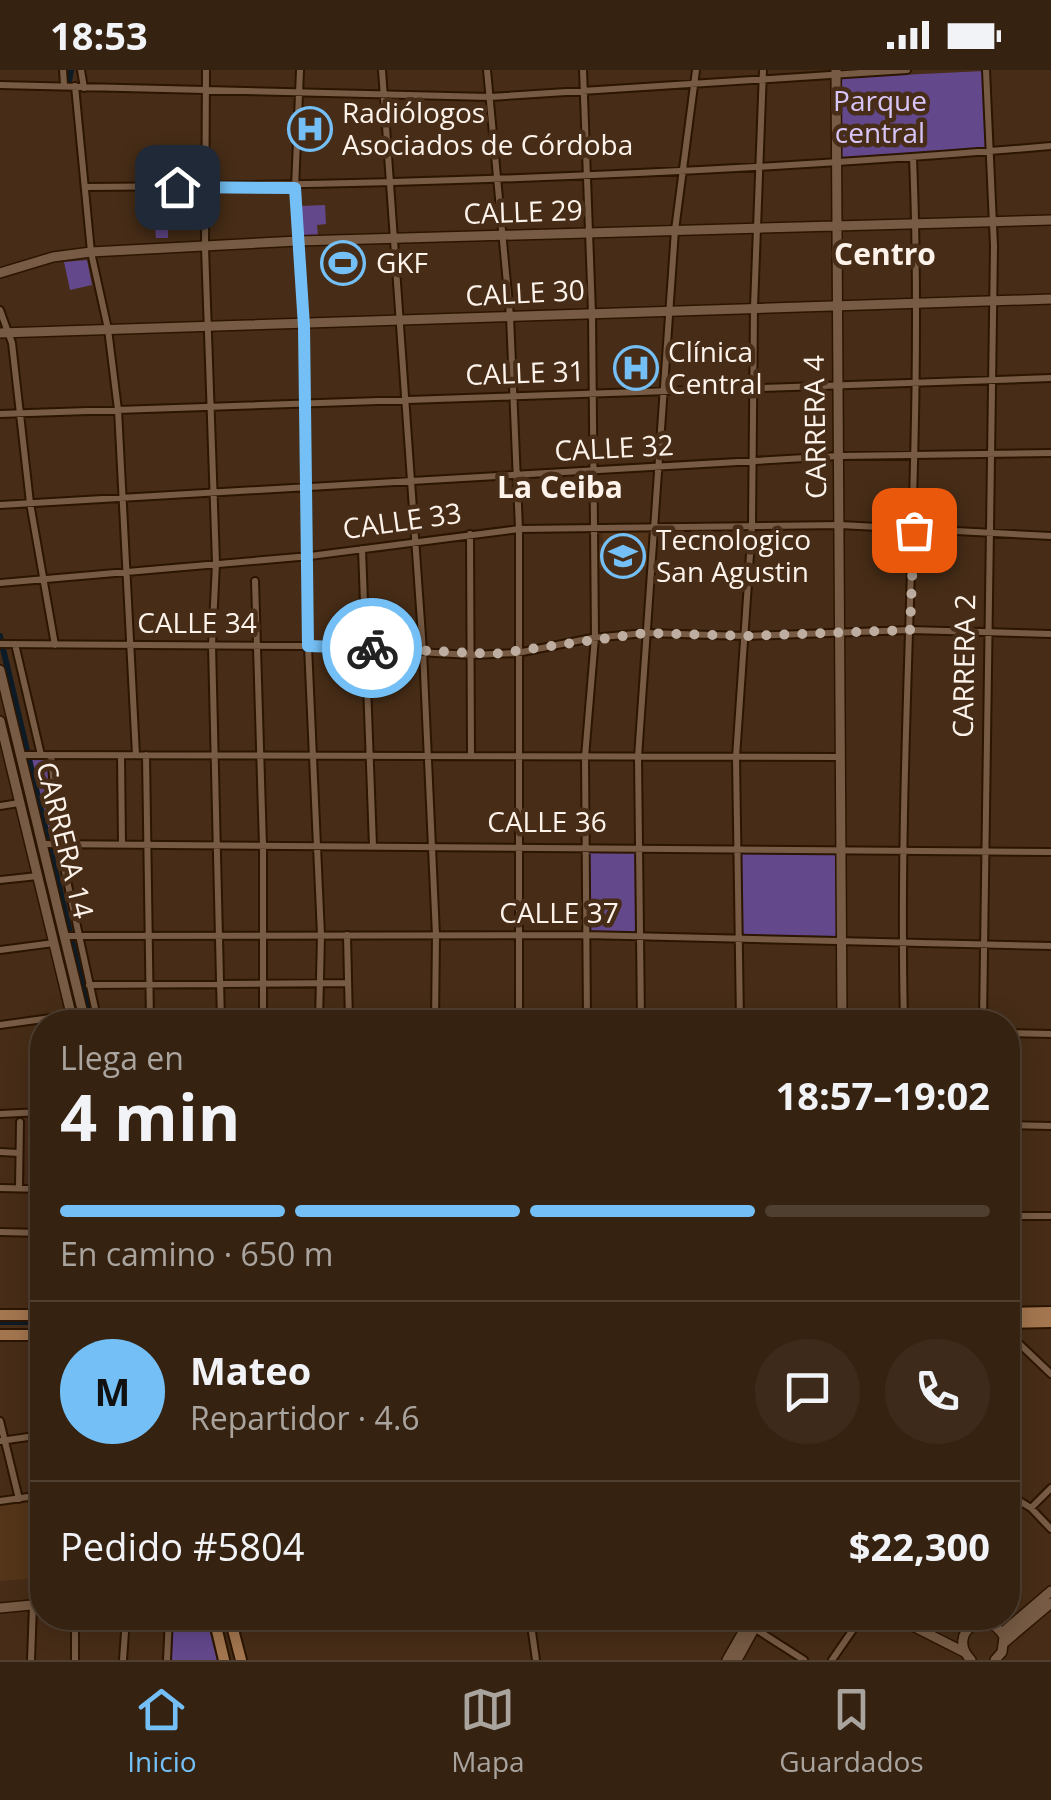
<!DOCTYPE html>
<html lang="es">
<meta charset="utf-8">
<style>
:root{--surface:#352211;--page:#3d2a1a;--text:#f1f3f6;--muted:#aaa49f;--line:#4f3f31;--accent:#74c0f6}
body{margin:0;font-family:"Open Sans",sans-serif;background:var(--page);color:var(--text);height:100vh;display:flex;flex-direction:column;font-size:38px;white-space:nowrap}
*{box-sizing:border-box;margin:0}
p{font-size:32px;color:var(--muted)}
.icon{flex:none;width:55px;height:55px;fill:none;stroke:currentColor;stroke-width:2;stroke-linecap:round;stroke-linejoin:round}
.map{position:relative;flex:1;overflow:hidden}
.details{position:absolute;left:30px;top:940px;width:990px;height:620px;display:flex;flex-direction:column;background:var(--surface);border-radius:40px;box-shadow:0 5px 25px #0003,0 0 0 2px var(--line)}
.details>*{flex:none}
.pin{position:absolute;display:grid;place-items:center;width:85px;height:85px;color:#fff;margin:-42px;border-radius:20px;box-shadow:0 5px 15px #0006}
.courier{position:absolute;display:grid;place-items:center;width:100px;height:100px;margin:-50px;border:8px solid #74c0f6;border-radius:50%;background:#fff;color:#222;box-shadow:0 2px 12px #0007}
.overview em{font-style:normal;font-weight:700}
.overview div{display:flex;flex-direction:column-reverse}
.overview{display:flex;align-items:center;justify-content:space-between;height:170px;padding:0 30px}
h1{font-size:65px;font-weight:700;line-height:75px}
.bar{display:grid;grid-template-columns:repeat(4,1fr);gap:15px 10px;align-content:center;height:120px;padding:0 30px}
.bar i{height:12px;border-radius:8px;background:var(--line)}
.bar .current{background:var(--accent)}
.bar p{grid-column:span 4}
.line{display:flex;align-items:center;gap:25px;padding:0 30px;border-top:2px solid var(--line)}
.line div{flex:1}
.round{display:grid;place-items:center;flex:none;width:105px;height:105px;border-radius:52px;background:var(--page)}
.status{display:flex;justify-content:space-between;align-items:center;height:70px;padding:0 50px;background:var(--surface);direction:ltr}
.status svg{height:28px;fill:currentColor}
.tabs{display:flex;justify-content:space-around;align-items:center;height:140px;border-top:2px solid var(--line);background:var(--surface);font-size:28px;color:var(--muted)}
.tabs a{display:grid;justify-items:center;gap:5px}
.tabs .current{color:var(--accent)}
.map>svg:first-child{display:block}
</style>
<div class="status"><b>18:53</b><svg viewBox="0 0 49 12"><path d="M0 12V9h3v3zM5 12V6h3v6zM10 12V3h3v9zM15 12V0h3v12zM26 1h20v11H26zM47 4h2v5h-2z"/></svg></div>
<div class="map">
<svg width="1051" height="1590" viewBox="0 0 1051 1590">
<rect width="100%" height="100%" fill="#472d17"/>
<!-- built -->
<path fill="#543519" d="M 602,458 L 653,458 L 650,497 L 594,498 L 594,474 L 603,474 Z
M 38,1430 L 42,1508 L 0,1511 L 0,1434 Z"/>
<!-- green -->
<path fill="#63488c" d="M 984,1 L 988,80 L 839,91 L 838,8 Z
M 160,123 L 168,123 L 168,168 L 156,168 L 153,136 L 158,135 Z
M 325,135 L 326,154 L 317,155 L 318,166 L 301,166 L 300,136 Z
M 87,190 L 92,215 L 70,220 L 64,192 Z
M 27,690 L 54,690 L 65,769 L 46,768 Z
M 587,778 L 637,778 L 637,864 L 587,864 Z
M 738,779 L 838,782 L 837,866 L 739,865 Z
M 37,1050 L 42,1050 L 42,1114 L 35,1114 Z
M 206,1548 L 217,1590 L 169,1590 L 169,1549 Z"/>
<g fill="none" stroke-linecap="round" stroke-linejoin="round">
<!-- canal -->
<path stroke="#0c1b26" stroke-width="6" d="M 68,17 L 71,0
M 0,566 L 91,952
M 0,1252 L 42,1252
M 936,1548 L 955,1559"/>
<!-- street casing -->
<g stroke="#2c1500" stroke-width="10">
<path id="street" d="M 63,0 L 64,15
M 81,0 L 84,18
M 206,0 L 205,177 L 216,493 L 212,575 L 221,952
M 300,0 L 295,118 L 304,256 L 308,576 L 321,865 L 319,952
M 382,0 L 423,581 L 436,865 L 435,952
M 487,0 L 510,246 L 519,459 L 519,952
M 583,0 L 592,243 L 595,567 L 585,687 L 587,952
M 0,15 L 490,27 L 907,0
M 75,16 L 91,182 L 108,259 L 118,340 L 136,685
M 86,117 C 408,115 730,104 1051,76
M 0,240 L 12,273 L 30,433 L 55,575
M 0,344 L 1051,308
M 0,435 L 839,386 L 1051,383
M 470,464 L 471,686
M 362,479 L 373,776
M 255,511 L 263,776 L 263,952
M 0,513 L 310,486 L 519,459 L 840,455 L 1051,466
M 0,574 L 308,576 L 472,585 L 517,583 L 592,568 L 645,563 L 746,566 L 910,560 L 1051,564
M 15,574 L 41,685
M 21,685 L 839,687
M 51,685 L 59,774 L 98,952
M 146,685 L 150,952
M 121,686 L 122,774
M 0,736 L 19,733
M 43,774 L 1051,782
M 0,810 L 38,806
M 347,865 L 349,952
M 67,866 L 585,865 L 1051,876
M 0,880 L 54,873
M 89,915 L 347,913
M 641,952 L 638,687 L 675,160 L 696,0
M 740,952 L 736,687 L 752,455 L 754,237 L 763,0
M 904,952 C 897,664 925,376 913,88
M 983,952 L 994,176 L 986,0
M 0,955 L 58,947 L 82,952
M 1008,963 L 1051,964
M 0,1044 L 42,1042
M 1008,1055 L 1051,1056
M 0,1082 L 19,1083
M 0,1118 L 42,1119
M 19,1118 L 20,1052
M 1008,1146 L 1051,1146
M 0,1162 L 42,1163
M 1008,1263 L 1051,1304
M 0,1351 L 19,1429
M 0,1371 L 42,1365
M 1008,1424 L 1031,1438 L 1051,1459
M 40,1425 L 42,1441
M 0,1431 L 42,1425
M 1031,1438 L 1051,1418
M 75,1548 L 75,1590
M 530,1548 L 536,1590
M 754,1558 L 804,1590
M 31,1590 L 33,1535
M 123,1590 L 126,1548
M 167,1590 L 169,1548
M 832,1590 L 861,1548"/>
</g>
<!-- secondary casing -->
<g stroke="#2c1500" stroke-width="12">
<path id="secondary" d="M 836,0 L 842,952
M 0,203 L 53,187 L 91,182 L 298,171 L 1051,150
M 0,263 L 1051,229
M 0,600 L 85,952
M 0,651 L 73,952
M 0,1538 L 42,1534
M 897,1548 L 964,1582
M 946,1548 L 966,1560
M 1002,1563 L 1051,1521
M 1005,1572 L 1051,1533
M 727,1590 L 751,1548
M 737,1590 L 760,1548
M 971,1590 C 945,1564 987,1534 1004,1567 L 1002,1582 L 995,1590"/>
</g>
<!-- primary casing -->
<g stroke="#2c1500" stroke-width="14">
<path id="primary" d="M 1008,1243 L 1051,1242
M 0,1245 L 42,1245
M 1008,1253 L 1051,1252
M 0,1265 L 42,1265
M 214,1548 L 224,1590
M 230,1548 L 241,1590"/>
</g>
<!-- street -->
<use href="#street" stroke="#775b44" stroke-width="6"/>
<!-- secondary -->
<use href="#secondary" stroke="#775b44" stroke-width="9"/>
<!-- primary -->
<use href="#primary" stroke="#a3764f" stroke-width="10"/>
</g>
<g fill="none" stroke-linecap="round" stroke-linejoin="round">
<!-- done -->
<path stroke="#bdaea1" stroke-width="10" stroke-dasharray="0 18" d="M 372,578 L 494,584 L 645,563 L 746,566 L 910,560 L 914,460"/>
<!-- route -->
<path stroke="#74c0f6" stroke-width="12" d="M 177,117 L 295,118 L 304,256 L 308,576 L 372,578"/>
</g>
<!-- icons -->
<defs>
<g id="hospital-ring" transform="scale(2.25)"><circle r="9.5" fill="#472d17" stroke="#74c0f6" stroke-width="1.5"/><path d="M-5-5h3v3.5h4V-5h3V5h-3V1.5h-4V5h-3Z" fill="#74c0f6"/></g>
<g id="stadium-ring" transform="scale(2.25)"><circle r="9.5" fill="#472d17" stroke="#74c0f6" stroke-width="1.5"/><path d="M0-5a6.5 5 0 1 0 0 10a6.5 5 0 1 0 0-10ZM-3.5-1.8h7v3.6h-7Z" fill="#74c0f6"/></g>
<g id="university-ring" transform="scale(2.25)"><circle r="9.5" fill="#472d17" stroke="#74c0f6" stroke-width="1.5"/><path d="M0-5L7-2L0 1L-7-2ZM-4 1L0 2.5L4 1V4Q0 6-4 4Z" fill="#74c0f6"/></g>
</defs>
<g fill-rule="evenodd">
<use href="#hospital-ring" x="310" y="59"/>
<use href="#stadium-ring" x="343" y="193"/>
<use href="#hospital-ring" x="636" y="298"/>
<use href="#university-ring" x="623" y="486"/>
</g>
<g text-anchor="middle" stroke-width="9" stroke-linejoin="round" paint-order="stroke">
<!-- park labels -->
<g font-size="28" fill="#d7c5f8" stroke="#472d17">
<text x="880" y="41">Parque<tspan x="880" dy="32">central</tspan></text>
</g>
<!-- poi labels -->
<g font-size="28" fill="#fdf3eb" stroke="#472d17" text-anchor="start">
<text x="342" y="53">Radiólogos<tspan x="342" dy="32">Asociados de Córdoba</tspan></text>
<text x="376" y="203">GKF</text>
<text x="668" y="292">Clínica<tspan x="668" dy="32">Central</tspan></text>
<text x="656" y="480">Tecnologico<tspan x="656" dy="32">San Agustin</tspan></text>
</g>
<!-- street labels -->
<g font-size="28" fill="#fdf3eb" stroke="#472d17">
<text transform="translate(523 142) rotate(-2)" y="10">CALLE 29</text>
<text transform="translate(525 223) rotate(-3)" y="10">CALLE 30</text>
<text transform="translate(525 303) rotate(-2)" y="10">CALLE 31</text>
<text transform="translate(815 357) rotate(-91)" y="10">CARRERA 4</text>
<text transform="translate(614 378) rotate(-3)" y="10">CALLE 32</text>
<text transform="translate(402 451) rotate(-8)" y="10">CALLE 33</text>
<text x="197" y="563">CALLE 34</text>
<text transform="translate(964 596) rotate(-89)" y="10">CARRERA 2</text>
<text x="547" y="762">CALLE 36</text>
<text transform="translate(65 770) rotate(76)" y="10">CARRERA 14</text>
<text x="559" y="853">CALLE 37</text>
</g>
<!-- neighbourhood labels -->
<g font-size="30" font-weight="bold" fill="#fdf3eb" stroke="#472d17">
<text x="885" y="195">Centro</text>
<text x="560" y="428">La Ceiba</text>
</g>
</g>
</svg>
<div class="pin" style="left:914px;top:460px;background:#ea580c"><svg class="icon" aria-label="bag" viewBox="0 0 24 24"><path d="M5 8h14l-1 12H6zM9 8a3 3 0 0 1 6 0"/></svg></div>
<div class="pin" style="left:177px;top:117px;background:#1f2937"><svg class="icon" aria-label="home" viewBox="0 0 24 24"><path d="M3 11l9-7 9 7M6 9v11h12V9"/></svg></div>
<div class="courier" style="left:372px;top:578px"><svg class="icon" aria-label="bike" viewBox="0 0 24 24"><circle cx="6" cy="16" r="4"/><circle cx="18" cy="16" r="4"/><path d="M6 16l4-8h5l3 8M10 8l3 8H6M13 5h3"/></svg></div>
<section class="details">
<div class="overview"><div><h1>4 min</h1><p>Llega en</p></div><em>18:57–19:02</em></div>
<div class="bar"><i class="current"></i><i class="current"></i><i class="current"></i><i></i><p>En camino · 650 m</p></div>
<div class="line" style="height:180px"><b class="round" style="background:var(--accent);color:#111">M</b><div><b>Mateo</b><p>Repartidor · 4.6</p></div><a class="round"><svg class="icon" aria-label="chat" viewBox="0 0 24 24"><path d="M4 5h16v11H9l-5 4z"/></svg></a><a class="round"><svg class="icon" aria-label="phone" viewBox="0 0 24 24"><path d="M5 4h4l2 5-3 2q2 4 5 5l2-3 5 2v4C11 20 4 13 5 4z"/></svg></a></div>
<div class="line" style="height:130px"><div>Pedido #5804</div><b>$22,300</b></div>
</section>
</div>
<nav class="tabs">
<a class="current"><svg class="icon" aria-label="home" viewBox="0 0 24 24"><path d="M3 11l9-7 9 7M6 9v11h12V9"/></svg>Inicio</a>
<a><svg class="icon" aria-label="map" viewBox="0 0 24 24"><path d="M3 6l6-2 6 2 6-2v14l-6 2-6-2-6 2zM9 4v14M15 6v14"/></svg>Mapa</a>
<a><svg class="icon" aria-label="saved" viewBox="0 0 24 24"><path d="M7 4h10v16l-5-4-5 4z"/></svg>Guardados</a>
</nav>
